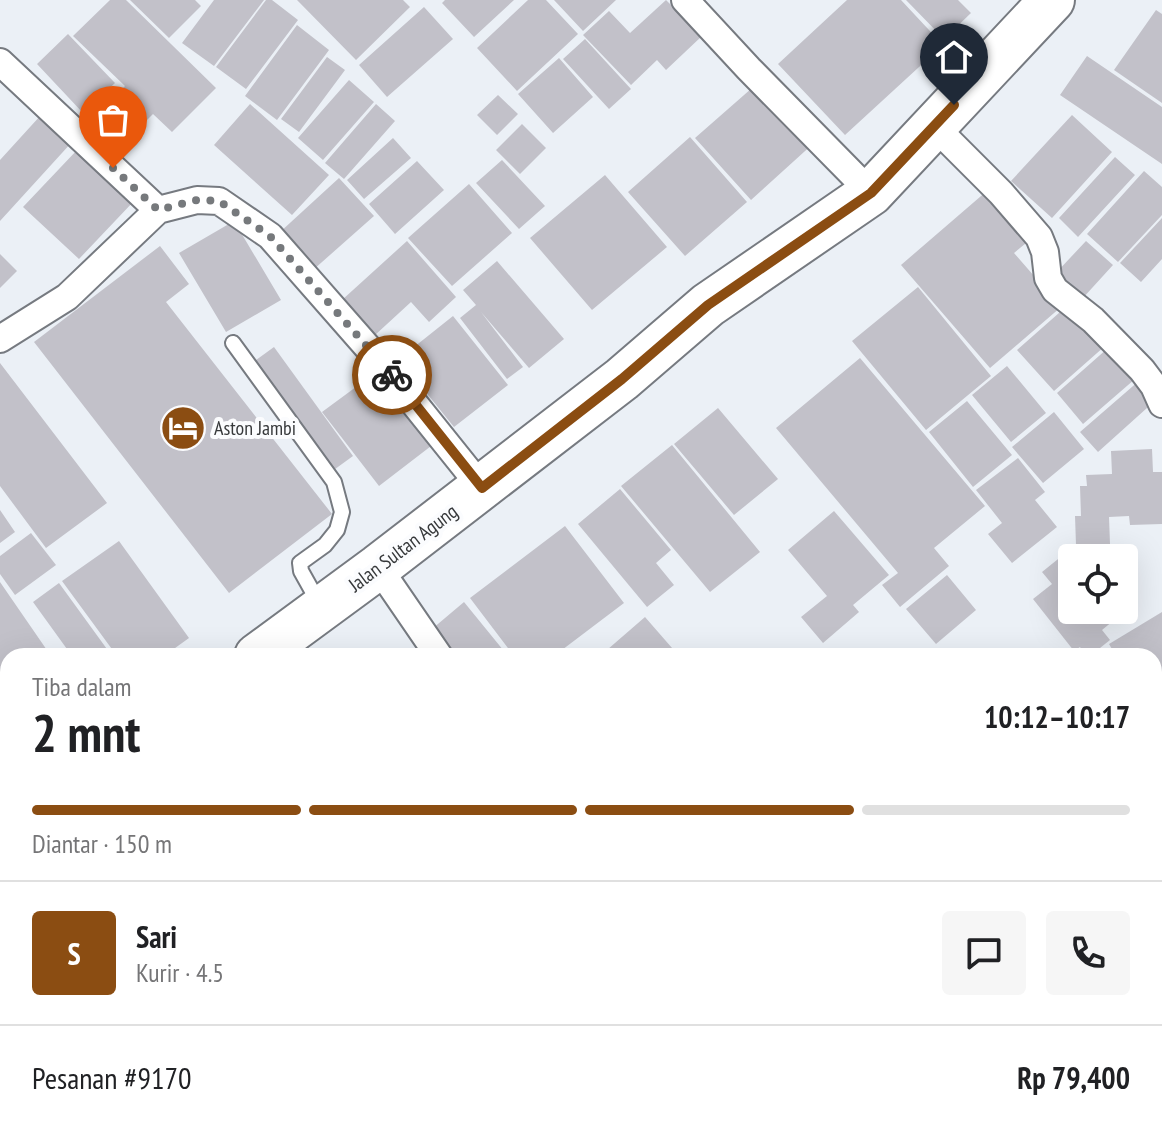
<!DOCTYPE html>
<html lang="id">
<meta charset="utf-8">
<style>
:root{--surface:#fff;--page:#f6f6f6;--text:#202124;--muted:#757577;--line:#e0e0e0;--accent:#8b4d12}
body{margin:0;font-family:"PT Sans Narrow",sans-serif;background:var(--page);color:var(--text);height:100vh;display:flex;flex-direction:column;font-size:30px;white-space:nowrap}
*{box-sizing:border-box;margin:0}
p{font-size:26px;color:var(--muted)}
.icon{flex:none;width:44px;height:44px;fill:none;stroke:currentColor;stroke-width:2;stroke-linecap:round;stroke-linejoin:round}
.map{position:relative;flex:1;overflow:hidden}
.details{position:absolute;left:0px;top:648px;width:1162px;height:496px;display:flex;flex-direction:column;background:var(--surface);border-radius:24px 24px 0 0;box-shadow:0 8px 32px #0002}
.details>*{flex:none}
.controls{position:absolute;left:1058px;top:544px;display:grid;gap:16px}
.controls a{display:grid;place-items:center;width:80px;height:80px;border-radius:8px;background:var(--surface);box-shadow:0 8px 32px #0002;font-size:40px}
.pin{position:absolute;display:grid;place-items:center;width:68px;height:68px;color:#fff;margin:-82px -34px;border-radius:50% 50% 50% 0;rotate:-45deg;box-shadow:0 0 8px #0007}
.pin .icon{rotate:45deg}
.courier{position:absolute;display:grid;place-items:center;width:80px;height:80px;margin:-40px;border:6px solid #8b4d12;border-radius:50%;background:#fff;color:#222;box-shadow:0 2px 10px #0007}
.headline em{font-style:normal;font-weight:800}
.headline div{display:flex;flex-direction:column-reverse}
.headline{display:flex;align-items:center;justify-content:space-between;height:136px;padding:0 32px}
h1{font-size:52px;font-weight:800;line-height:60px}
.bar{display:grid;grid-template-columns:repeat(4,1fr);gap:12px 8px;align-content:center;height:96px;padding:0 32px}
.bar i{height:10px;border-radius:6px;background:var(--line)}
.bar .active{background:var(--accent)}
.bar p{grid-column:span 4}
.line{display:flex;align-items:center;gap:20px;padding:0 32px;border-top:2px solid var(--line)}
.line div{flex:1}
.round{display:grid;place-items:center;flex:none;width:84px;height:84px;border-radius:8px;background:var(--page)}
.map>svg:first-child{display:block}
</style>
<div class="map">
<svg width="1162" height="1144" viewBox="0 0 1162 1144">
<rect width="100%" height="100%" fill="#ebf0f6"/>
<!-- building -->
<path fill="#c2c1c9" d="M 110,0 L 126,0 L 216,88 L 172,132 L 153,114 L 134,133 L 106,105 L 125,86 L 73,36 Z
M 130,0 L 195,0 L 201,6 L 169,38 Z
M 214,0 L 264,0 L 214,66 L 182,43 Z
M 266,0 L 272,0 L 298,20 L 246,89 L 216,67 Z
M 297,0 L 403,0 L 410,7 L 356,60 Z
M 445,0 L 514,0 L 474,37 L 442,3 Z
M 528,0 L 546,0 L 578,34 L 517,91 L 477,48 Z
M 554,0 L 616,0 L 583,31 Z
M 666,0 L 702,36 L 666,70 L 657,60 L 631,85 L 583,35 L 609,11 L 630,33 Z
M 847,0 L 901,0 L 943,45 L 845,135 L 778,64 Z
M 906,0 L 958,0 L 971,13 L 944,39 Z
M 424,7 L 453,39 L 387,97 L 359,65 Z
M 1156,10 L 1162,14 L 1162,103 L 1114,70 Z
M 297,25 L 329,50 L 277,120 L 245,96 Z
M 68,34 L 115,83 L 83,113 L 37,64 Z
M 585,39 L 631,89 L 609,109 L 563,59 Z
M 1087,56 L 1162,107 L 1162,164 L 1060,95 Z
M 327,57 L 345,70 L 299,132 L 281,119 Z
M 559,58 L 593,97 L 553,133 L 518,94 Z
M 349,80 L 374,102 L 323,160 L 298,138 Z
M 760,81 L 815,142 L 751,200 L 695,138 Z
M 498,95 L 518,114 L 497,135 L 477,115 Z
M 250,104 L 329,175 L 292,215 L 214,145 Z
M 376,104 L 395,121 L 344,179 L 325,163 Z
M 41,115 L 72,142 L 0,221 L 0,160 Z
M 1072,115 L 1112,152 L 1052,218 L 1011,181 Z
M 522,124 L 546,148 L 520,174 L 496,150 Z
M 690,137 L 747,202 L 685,256 L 628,192 Z
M 393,138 L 411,158 L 364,199 L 347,180 Z
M 78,149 L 134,201 L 79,259 L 23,207 Z
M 1115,157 L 1135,175 L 1078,237 L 1059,218 Z
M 502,160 L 545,206 L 519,229 L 476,183 Z
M 417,161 L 444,190 L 395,234 L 369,204 Z
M 1144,171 L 1162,187 L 1162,215 L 1118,262 L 1087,234 Z
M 605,175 L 667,247 L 592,310 L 530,238 Z
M 339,178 L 374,216 L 313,270 L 279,233 Z
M 469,184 L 512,233 L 452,286 L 408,238 Z
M 988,190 L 1031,239 L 1014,253 L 1061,307 L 990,368 L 901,265 Z
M 1162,218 L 1162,259 L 1141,282 L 1120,263 Z
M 234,221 L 281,300 L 226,332 L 179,253 Z
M 407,241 L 456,297 L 429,322 L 411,302 L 374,336 L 342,300 Z
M 1086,241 L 1113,265 L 1082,299 L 1055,274 Z
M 160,246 L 189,284 L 166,302 L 332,514 L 229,593 L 34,342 Z
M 0,254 L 17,271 L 0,288 Z
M 497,261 L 564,339 L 529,368 L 481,312 L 523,367 L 507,379 L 460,318 L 476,305 L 463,290 Z
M 918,287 L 991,376 L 926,430 L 852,341 Z
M 1068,305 L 1105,346 L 1054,391 L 1017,350 Z
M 453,316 L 508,385 L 454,427 L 399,359 Z
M 274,347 L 353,456 L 331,472 L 252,363 Z
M 1108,348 L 1135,379 L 1083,424 L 1057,393 Z
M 860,358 L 985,506 L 934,548 L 949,566 L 900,607 L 882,585 L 898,573 L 776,428 Z
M 0,363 L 107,503 L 46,548 L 0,486 Z
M 1007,366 L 1046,413 L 1011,442 L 972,395 Z
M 379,370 L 435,443 L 379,486 L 322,412 Z
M 1140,380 L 1157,399 L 1098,452 L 1080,432 Z
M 967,401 L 1012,455 L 973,487 L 929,432 Z
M 718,408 L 778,479 L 734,515 L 674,444 Z
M 1054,412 L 1084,449 L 1043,483 L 1012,447 Z
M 672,445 L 760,552 L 710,592 L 621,486 Z
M 1152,449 L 1153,472 L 1162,472 L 1162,524 L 1130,525 L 1129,516 L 1109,517 L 1110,544 L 1076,545 L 1075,516 L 1081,516 L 1080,486 L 1087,486 L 1086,475 L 1112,474 L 1111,451 Z
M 1018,458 L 1045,492 L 1035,500 L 1057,527 L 1012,563 L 988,534 L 1002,523 L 976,490 Z
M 620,489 L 671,550 L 656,563 L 674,585 L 647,607 L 578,524 Z
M 0,510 L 15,532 L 0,543 Z
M 834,511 L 889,575 L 853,605 L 859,612 L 823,643 L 801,617 L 827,596 L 788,550 Z
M 565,526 L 624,603 L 554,656 L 514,656 L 470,598 Z
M 31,533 L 56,565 L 15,595 L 0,574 L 0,556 Z
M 119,541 L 189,638 L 164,656 L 117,656 L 62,581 Z
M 1068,551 L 1072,556 L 1072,610 L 1114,610 L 1119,616 L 1102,630 L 1110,640 L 1090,656 L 1086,656 L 1080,647 L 1074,651 L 1033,599 L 1052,584 L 1042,572 Z
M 947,575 L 976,610 L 936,644 L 906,609 Z
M 0,582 L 51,656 L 8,656 L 8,721 L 0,709 Z
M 59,583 L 112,656 L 72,656 L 33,602 Z
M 464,602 L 508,656 L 455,656 L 432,629 Z
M 1162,612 L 1162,684 L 1154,689 L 1154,656 L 1116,656 L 1109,644 Z
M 645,617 L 679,656 L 600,656 Z
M 1162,696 L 1162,748 L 1154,752 L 1154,700 Z
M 1162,761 L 1162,794 L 1154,781 L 1154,765 Z
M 1162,910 L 1162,936 L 1154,928 L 1154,918 Z
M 0,935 L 8,945 L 8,966 L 0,973 Z
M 1154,938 L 1162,946 L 1162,994 L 1154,986 Z
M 8,991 L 8,1062 L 6,1065 L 0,1061 L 0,1003 Z
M 1154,995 L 1162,1003 L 1162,1021 L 1154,1029 Z
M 1162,1071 L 1162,1144 L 1109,1144 L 1101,1136 L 1154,1136 L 1154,1080 Z
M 0,1078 L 8,1082 L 8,1104 L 5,1110 L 0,1108 Z
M 12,1136 L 63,1136 L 59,1144 L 8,1144 Z
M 82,1136 L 89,1136 L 104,1144 L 78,1144 Z
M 113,1136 L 164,1136 L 160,1144 L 129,1144 Z
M 273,1136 L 274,1144 L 238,1144 L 238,1140 Z
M 293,1136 L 318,1136 L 319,1144 L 278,1144 L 277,1138 Z
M 338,1136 L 374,1136 L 374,1144 L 338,1144 Z
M 396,1136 L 433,1136 L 431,1144 L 395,1144 Z
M 446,1136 L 489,1136 L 486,1144 L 444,1144 Z
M 497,1136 L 525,1136 L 546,1144 L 495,1144 Z
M 891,1136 L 929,1136 L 924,1144 L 889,1144 L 887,1143 Z
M 933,1136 L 978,1136 L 992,1144 L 929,1144 Z"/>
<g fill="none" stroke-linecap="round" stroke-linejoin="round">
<!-- lane casing -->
<g stroke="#767a80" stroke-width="18">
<path id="lane" d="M 233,343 L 334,482 L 342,512 L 337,530 L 325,545 L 300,563 L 301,571 L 320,605"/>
</g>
<!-- street casing -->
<g stroke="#767a80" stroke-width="30">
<path id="street" d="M 685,0 L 749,69 L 871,193
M 0,62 L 158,210 L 197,200 L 219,201 L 270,236 L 385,367 L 482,488
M 934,126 L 1001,193 L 1039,237 L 1045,252 L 1048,278 L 1055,290 L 1093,320 L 1142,370 L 1154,386 L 1162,404
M 0,339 L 67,297 L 158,210
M 378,567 L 439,656
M 998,1136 L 1010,1144"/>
</g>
<!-- highway casing -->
<g stroke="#767a80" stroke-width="48">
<path id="highway" d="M 257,656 L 378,567 L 622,379 L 708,305 L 871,193 L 1052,0
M 0,797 L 8,793
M 0,859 L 8,855"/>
</g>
<!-- lane -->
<use href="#lane" stroke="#fff" stroke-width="14"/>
<!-- street -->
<use href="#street" stroke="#fff" stroke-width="26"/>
<!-- highway -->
<use href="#highway" stroke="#fff" stroke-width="44"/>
</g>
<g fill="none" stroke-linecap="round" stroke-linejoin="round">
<!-- done -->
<path stroke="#76797c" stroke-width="8" stroke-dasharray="0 14.4" d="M 113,168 L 158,210 L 197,200 L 219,201 L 270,236 L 392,375"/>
<!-- route -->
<path stroke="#8b4d12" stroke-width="10" d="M 392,375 L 482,488 L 622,379 L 708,305 L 871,193 L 954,105"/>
</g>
<!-- icons -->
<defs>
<g id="hotel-disc" transform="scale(2.3)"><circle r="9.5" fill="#8b4d12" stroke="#fbfcfe"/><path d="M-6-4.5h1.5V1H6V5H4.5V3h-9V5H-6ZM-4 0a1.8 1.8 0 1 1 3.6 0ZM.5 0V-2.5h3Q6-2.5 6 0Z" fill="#fff"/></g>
</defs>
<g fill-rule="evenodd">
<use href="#hotel-disc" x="183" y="428"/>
</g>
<g text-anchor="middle" stroke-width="8" stroke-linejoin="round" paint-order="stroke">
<!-- poi labels -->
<g font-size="20" fill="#37393b" stroke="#fbfcfe" text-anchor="start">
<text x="214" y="435">Aston Jambi</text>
</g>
<!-- street labels -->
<g font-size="20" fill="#37393b" stroke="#fbfcfe">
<text transform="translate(403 548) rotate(-37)" y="7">Jalan Sultan Agung</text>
</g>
</g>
</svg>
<div class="controls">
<a><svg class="icon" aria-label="locate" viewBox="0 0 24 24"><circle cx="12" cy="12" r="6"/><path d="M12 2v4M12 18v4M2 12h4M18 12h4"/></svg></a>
</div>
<div class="pin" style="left:113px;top:168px;background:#ea580c"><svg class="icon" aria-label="bag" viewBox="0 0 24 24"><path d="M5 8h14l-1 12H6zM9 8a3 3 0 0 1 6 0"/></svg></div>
<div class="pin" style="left:954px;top:105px;background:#1f2937"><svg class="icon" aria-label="home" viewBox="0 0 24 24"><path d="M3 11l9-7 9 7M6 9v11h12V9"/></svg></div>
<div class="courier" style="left:392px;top:375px"><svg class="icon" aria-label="bike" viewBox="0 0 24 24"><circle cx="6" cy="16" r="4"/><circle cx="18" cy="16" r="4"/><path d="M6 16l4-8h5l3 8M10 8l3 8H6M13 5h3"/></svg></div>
<section class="details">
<div class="headline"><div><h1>2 mnt</h1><p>Tiba dalam</p></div><em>10:12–10:17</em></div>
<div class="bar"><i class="active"></i><i class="active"></i><i class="active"></i><i></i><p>Diantar · 150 m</p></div>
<div class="line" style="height:144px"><b class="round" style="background:var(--accent);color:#fff">S</b><div><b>Sari</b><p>Kurir · 4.5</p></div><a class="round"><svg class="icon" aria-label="chat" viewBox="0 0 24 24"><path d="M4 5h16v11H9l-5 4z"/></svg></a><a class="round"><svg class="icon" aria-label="phone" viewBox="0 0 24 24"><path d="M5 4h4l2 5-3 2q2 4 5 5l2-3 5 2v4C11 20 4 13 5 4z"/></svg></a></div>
<div class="line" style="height:104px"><div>Pesanan #9170</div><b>Rp 79,400</b></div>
</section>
</div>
